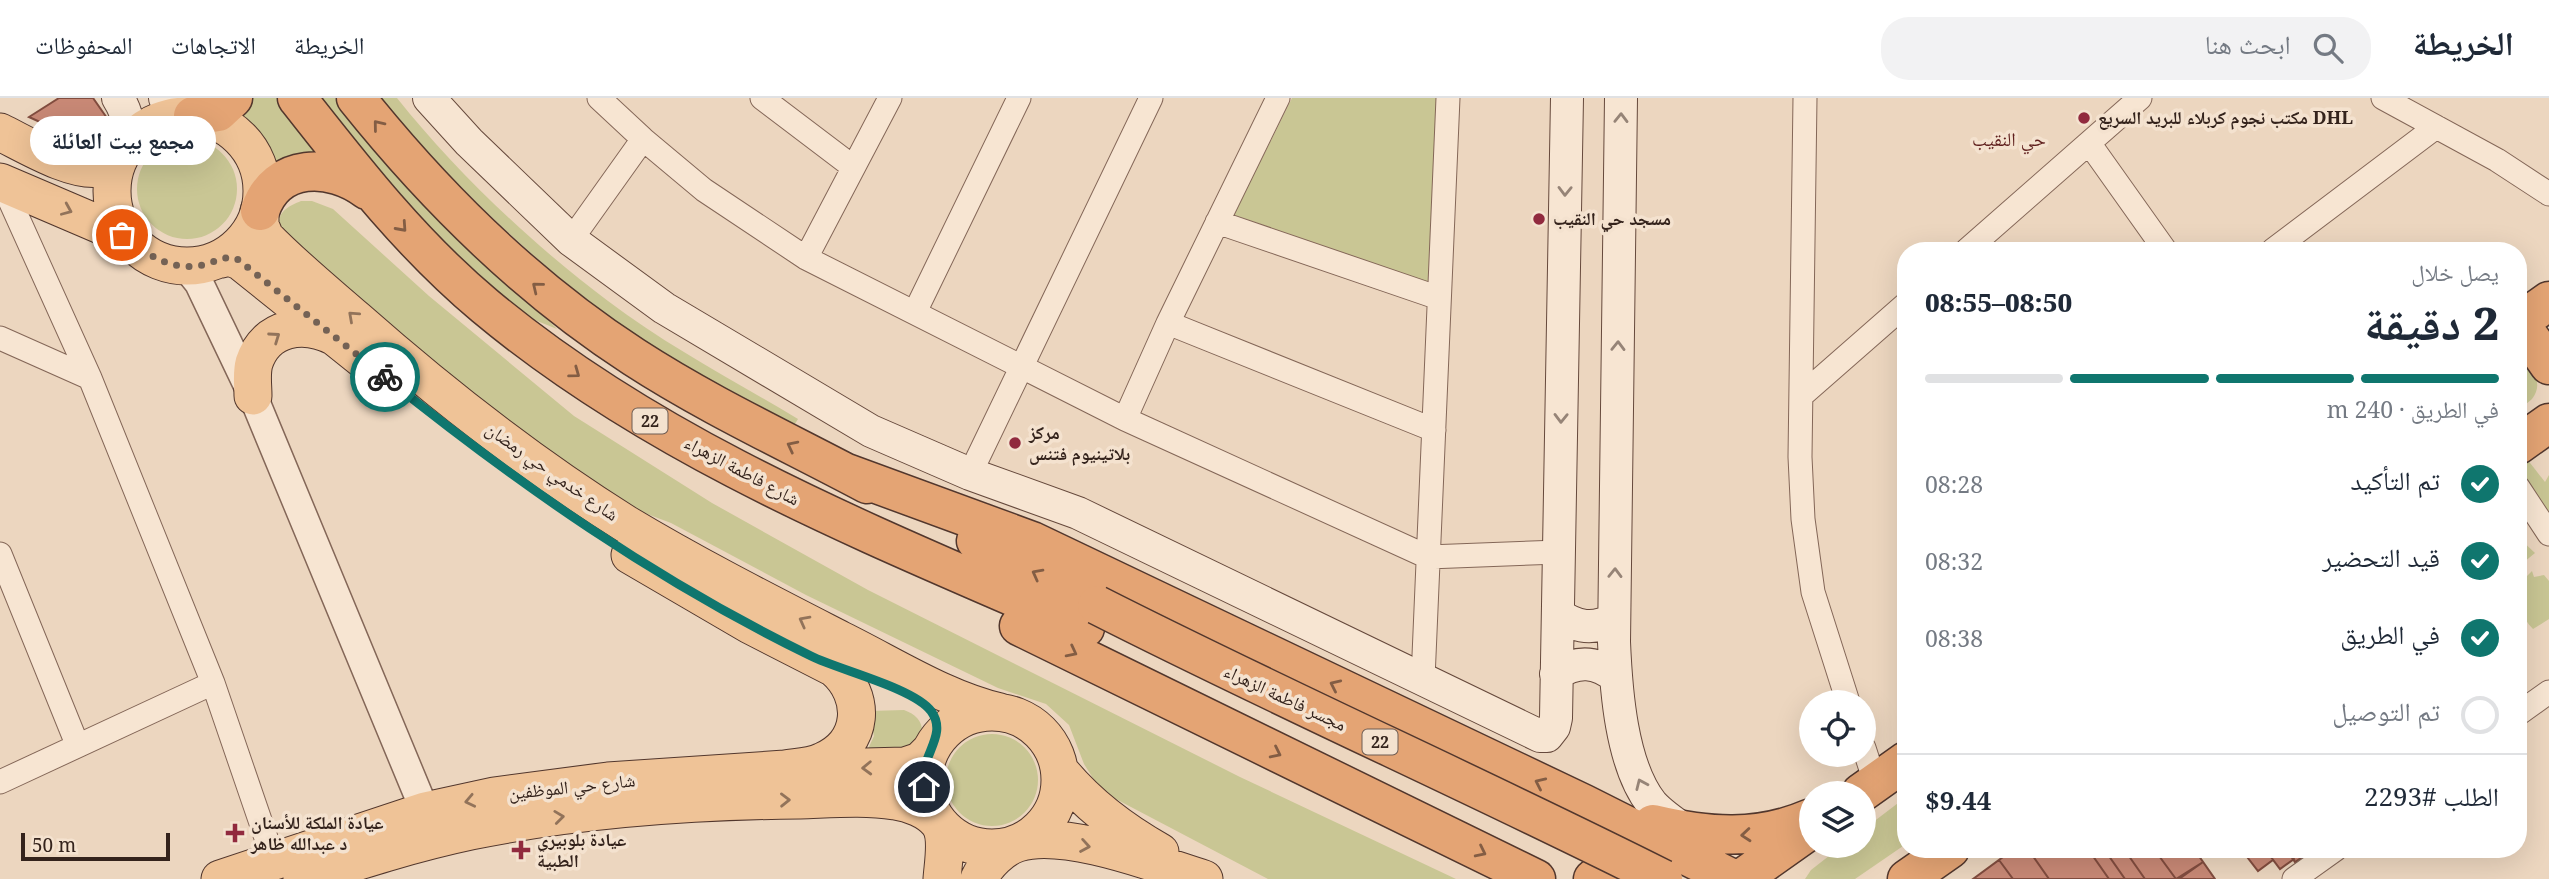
<!DOCTYPE html>
<html lang="ar">
<meta charset="utf-8">
<style>
:root{--surface:#fff;--page:#f2f2f3;--text:#1f2937;--muted:#747a83;--line:#e0e1e3;--accent:#0f766e}
body{margin:0;font-family:"Noto Serif","Noto Naskh Arabic",serif;background:var(--page);color:var(--text);direction:rtl;height:100vh;display:flex;flex-direction:column;font-size:26px;white-space:nowrap}
*{box-sizing:border-box;margin:0}
p{font-size:23px;color:var(--muted)}
.icon{flex:none;width:38px;height:38px;fill:none;stroke:currentColor;stroke-width:2;stroke-linecap:round;stroke-linejoin:round}
.map{position:relative;flex:1;overflow:hidden;direction:ltr}
.drawer{position:absolute;left:1897px;top:144px;width:630px;height:616px;display:flex;flex-direction:column;background:var(--surface);border-radius:28px;box-shadow:0 7px 28px #0002;direction:rtl}
.drawer>*{flex:none}
.controls{position:absolute;left:1799px;top:592px;display:grid;gap:14px}
.controls a{display:grid;place-items:center;width:77px;height:77px;border-radius:50%;background:var(--surface);box-shadow:0 7px 28px #0002;font-size:35px}
.scale{position:absolute;left:21px;bottom:18px;width:149px;box-sizing:border-box;padding-left:7px;border:4px solid #34231c;border-top:0;font-size:19px;line-height:24px;white-space:nowrap;color:#34231c;-webkit-text-stroke:5px #f4e2cf;paint-order:stroke}
.pin{position:absolute;display:grid;place-items:center;width:60px;height:60px;color:#fff;margin:-30px;border:4px solid #fff;border-radius:50%;box-shadow:0 2px 7px #0007}
.courier{position:absolute;display:grid;place-items:center;width:70px;height:70px;margin:-35px;border:5px solid #0f766e;border-radius:50%;background:#fff;color:#222;box-shadow:0 2px 9px #0007}
.bubble{position:absolute;height:49px;border-radius:24px;background:var(--surface);box-shadow:0 7px 28px #0002;font-size:23px;font-weight:800;line-height:49px;text-align:center;direction:rtl}
.headline em{font-style:normal;font-weight:800}
.headline div{display:flex;flex-direction:column-reverse}
.headline{display:flex;align-items:center;justify-content:space-between;height:119px;padding:0 28px}
h1{font-size:46px;font-weight:800;line-height:52px}
.bar{display:grid;grid-template-columns:repeat(4,1fr);gap:10px 7px;align-content:center;height:84px;padding:0 28px}
.bar i{height:9px;border-radius:5px;background:var(--line)}
.bar .active{background:var(--accent)}
.bar p{grid-column:span 4}
.line{display:flex;align-items:center;gap:18px;padding:0 28px;border-top:2px solid var(--line)}
.line div{flex:1}
ol{padding:0 28px;list-style:none}
li{display:flex;align-items:center;gap:21px;height:77px}
li p{margin-inline-start:auto}
li .icon{padding:7px;border-radius:50%;background:var(--accent);color:#fff;stroke-width:4}
li:last-child{color:var(--muted)}
li i{width:38px;height:38px;border:4px solid var(--line);border-radius:50%}
header{display:flex;align-items:center;gap:42px;box-sizing:border-box;height:98px;padding:0 35px;background:var(--surface);border-bottom:2px solid var(--line)}
header strong{font-size:33px}
nav{display:flex;gap:38px;margin-inline-start:auto;font-size:24px}
.search{width:490px;height:63px;background:var(--page);display:flex;align-items:center;gap:18px;box-sizing:border-box;padding:0 24px;border-radius:28px;color:var(--muted);font-size:26px}
.map>svg:first-child{display:block}
</style>
<header>
<strong>الخريطة</strong>
<div class="search"><svg class="icon" aria-label="search" viewBox="0 0 24 24"><circle cx="10" cy="10" r="6"/><path d="M15 15l6 6"/></svg>ابحث هنا</div>
<nav><a>الخريطة</a><a>الاتجاهات</a><a>المحفوظات</a></nav>
</header>
<div class="map">
<svg width="2549" height="781" viewBox="0 0 2549 781">
<rect width="100%" height="100%" fill="#ecd6bf"/>
<!-- green -->
<path fill="#c9c694" d="M 250,0 L 279,0 L 324,57 L 278,71 L 264,41 L 242,17 Z
M 312,0 L 335,0 L 375,48 L 557,231 C 546,226 533,222 523,216 C 441,160 376,74 312,0 Z
M 380,0 L 397,0 C 455,73 533,147 608,203 C 667,248 735,283 798,321 L 793,329 C 747,303 699,279 655,250 C 550,181 461,95 380,0 Z
M 1292,0 L 1437,0 L 1428,184 L 1234,117 Z
M137 91a50 50 0 1 1 100 0a50 50 0 1 1-100 0Z
M 301,103 L 312,103 L 333,111 L 429,198 L 574,318 L 712,405 L 868,492 L 1240,679 L 1456,781 L 1268,781 L 1131,709 L 1112,699 L 1096,685 L 1084,666 L 1069,627 L 1046,606 L 998,590 L 806,497 L 671,425 L 618,405 L 374,225 L 279,127 C 278,113 289,108 301,103 Z
M 2518,268 C 2536,270 2543,287 2532,301 C 2528,305 2523,308 2518,312 Z
M 2520,352 L 2545,384 L 2549,377 L 2549,426 L 2518,378 Z
M 2518,439 L 2535,455 L 2518,469 Z
M 2532,473 L 2534,479 L 2544,477 L 2549,483 L 2549,521 L 2533,531 C 2521,520 2518,502 2518,487 Z
M 904,612 C 918,617 925,626 921,641 L 906,649 L 867,653 L 874,638 L 869,613 Z
M946 682a46 46 0 1 1 92 0a46 46 0 1 1-92 0Z
M 1906,699 L 1906,746 L 1855,781 L 1805,781 L 1811,772 L 1843,747 L 1864,747 L 1864,731 Z"/>
<!-- building -->
<path fill="#c98976" stroke="#824d3f" stroke-width="2" d="M 59,0 L 93,0 L 107,20 L 101,32 L 88,39 L 75,40 L 29,19 Z
M 2014,751 L 2028,751 L 2049,781 L 1973,781 Z
M 2035,751 L 2088,751 L 2109,781 L 2049,781 L 2030,754 Z
M 2035,751 L 2088,751 L 2109,781 L 2049,781 L 2030,754 Z
M 2088,751 L 2104,751 L 2125,781 L 2109,781 Z
M 2104,751 L 2194,751 L 2215,781 L 2125,781 Z
M 2124,751 L 2194,751 L 2203,764 L 2179,781 L 2145,781 Z
M 2154,751 L 2194,751 L 2203,764 L 2176,781 Z
M 2241,751 L 2286,751 L 2294,761 L 2280,771 L 2273,762 L 2258,773 Z
M 2265,751 L 2286,751 L 2294,761 L 2280,771 Z
M 2286,751 L 2314,751 L 2295,764 Z
M 2286,751 L 2314,751 L 2295,764 Z
M 2286,751 L 2314,751 L 2295,764 Z
M 1999,762 L 2013,781 L 1973,781 Z"/>
<g fill="none" stroke-linecap="round" stroke-linejoin="round">
<!-- minor casing -->
<g stroke="#846758" stroke-width="25">
<path id="minor" d="M 599,0 L 643,41 L 704,92 L 806,160 L 1125,321 L 1428,459 L 1559,454
M 762,0 L 853,69
M 1805,0 L 1800,359 L 1803,421 L 1813,494 L 1848,604
M 2383,0 L 2497,62 L 2549,96
M 2089,45 L 2165,152
M 2,85 L 90,280 L 213,585 L 274,763
M 1217,124 L 1439,200
M 571,142 L 643,41
M 1967,152 L 2140,0
M 2273,152 L 2436,29
M 806,160 L 890,0
M 915,214 L 1019,0
M 1168,225 L 1434,332
M 0,240 L 90,280
M 1801,298 L 1906,206
M 1125,321 L 1168,225 L 1278,0
M 970,376 L 1151,0
M 2518,389 L 2549,436
M 0,456 L 77,646
M 1423,581 L 1448,0
M 2518,616 L 2549,594
M 1864,650 L 1875,684
M 0,684 L 213,585
M 2294,781 L 2336,751"/>
</g>
<!-- tertiary casing -->
<g stroke="#846758" stroke-width="31">
<path id="tertiary" d="M 179,168 L 191,175 L 199,185 L 253,298 L 425,713"/>
</g>
<!-- secondary casing -->
<g stroke="#66493c" stroke-width="34">
<path id="secondary" d="M 118,0 C 130,19 130,33 123,54
M 165,0 L 177,11 L 193,18
M 429,0 L 469,44 L 571,142 L 664,210 L 871,333 L 970,376 L 1078,415 L 1540,638 L 1547,638 L 1554,629 L 1556,620 L 1567,0
M 1621,0 L 1614,544 C 1616,591 1621,667 1652,706 C 1662,717 1674,725 1686,733
M 1558,516 C 1576,530 1594,532 1614,521
M 1556,576 C 1578,562 1596,563 1616,579"/>
</g>
<!-- primary casing -->
<g stroke="#52372d" stroke-width="39">
<path id="primary" d="M112 93a75 75 0 1 1 150 0a75 75 0 1 1-150 0Z
M 0,34 C 25,46 72,75 100,70 C 110,68 116,61 123,54
M 0,84 L 110,131 L 131,144
M 260,113 L 260,127 L 265,139 C 293,168 325,194 356,221 C 441,296 530,366 626,426 C 696,468 769,505 841,542 C 892,567 944,601 1000,614
M 221,161 L 229,159 L 240,163 L 385,279
M 253,298 C 253,287 251,276 254,265 C 266,228 304,223 335,239
M 630,457 L 750,527 L 834,570 C 867,598 864,645 823,663 C 811,669 797,669 785,671
M924 682a68 68 0 1 1 136 0a68 68 0 1 1-136 0Z
M 1060,673 C 1088,707 1121,732 1160,754
M 220,781 L 425,713 L 494,698 L 608,683 L 785,671 L 905,668 L 920,663 L 930,653
M 302,781 C 358,763 414,745 471,733 C 579,711 690,703 800,702 C 831,701 865,698 895,703 C 910,705 928,712 938,724 C 949,737 943,765 942,781
M 979,781 C 986,766 1002,750 1018,745 C 1064,730 1159,767 1204,781"/>
</g>
<!-- trunk casing -->
<g stroke="#52372d" stroke-width="41">
<path id="trunk" d="M 297,0 C 355,74 412,147 485,208 C 661,355 878,439 1085,530
M 356,0 C 436,100 526,189 634,259 C 708,307 788,344 867,386
M 193,18 L 218,14 L 233,0
M 260,113 C 276,64 331,65 367,92
M 2519,224 L 2549,267
M 2518,225 L 2549,203
M 2518,347 L 2549,325
M 844,374 L 1032,443 L 1584,706 L 1733,781
M 976,443 L 1097,507
M 1019,528 L 1536,781
M 1861,695 L 1906,663
M 1653,726 C 1708,739 1758,743 1811,720
M 1593,781 C 1612,767 1615,746 1606,725
M 1741,781 L 1810,732
M 1907,781 L 1950,751"/>
</g>
<!-- minor -->
<use href="#minor" stroke="#f7e5d2" stroke-width="23"/>
<!-- tertiary -->
<use href="#tertiary" stroke="#f7e5d2" stroke-width="28"/>
<!-- secondary -->
<use href="#secondary" stroke="#f7e5d2" stroke-width="32"/>
<!-- primary -->
<use href="#primary" stroke="#efc397" stroke-width="37"/>
<!-- trunk -->
<use href="#trunk" stroke="#e4a474" stroke-width="38"/>
<!-- trunk-bridge casing -->
<g stroke="#52372d" stroke-width="41" stroke-linecap="butt">
<path id="trunk-bridge" d="M 1097,507 C 1284,602 1476,687 1663,781"/>
</g>
<!-- trunk-bridge -->
<use href="#trunk-bridge" stroke="#e4a474" stroke-width="38"/>
</g>
<!-- one-way arrows -->
<defs><path id="oneway-chevron" d="M-2-3.5L2.5 0L-2 3.5" fill="none" stroke-width="1.6" stroke-linecap="round" stroke-linejoin="round" transform="scale(1.75)"/></defs>
<g stroke="#968477">
<use href="#oneway-chevron" transform="translate(1621 20) rotate(-89)"/>
<use href="#oneway-chevron" transform="translate(1565 93) rotate(91)"/>
<use href="#oneway-chevron" transform="translate(1618 248) rotate(-89)"/>
<use href="#oneway-chevron" transform="translate(1561 320) rotate(91)"/>
<use href="#oneway-chevron" transform="translate(1615 475) rotate(-89)"/>
<use href="#oneway-chevron" transform="translate(1641 686) rotate(-114)"/>
</g>
<g stroke="#835d44">
<use href="#oneway-chevron" transform="translate(378 27) rotate(-129)"/>
<use href="#oneway-chevron" transform="translate(402 129) rotate(48)"/>
<use href="#oneway-chevron" transform="translate(537 189) rotate(-141)"/>
<use href="#oneway-chevron" transform="translate(575 275) rotate(36)"/>
<use href="#oneway-chevron" transform="translate(792 348) rotate(-153)"/>
<use href="#oneway-chevron" transform="translate(1037 476) rotate(-152)"/>
<use href="#oneway-chevron" transform="translate(1072 554) rotate(27)"/>
<use href="#oneway-chevron" transform="translate(1335 587) rotate(-155)"/>
<use href="#oneway-chevron" transform="translate(1276 655) rotate(26)"/>
<use href="#oneway-chevron" transform="translate(1540 685) rotate(-155)"/>
<use href="#oneway-chevron" transform="translate(1746 737) rotate(175)"/>
<use href="#oneway-chevron" transform="translate(1481 754) rotate(26)"/>
</g>
<g stroke="#92735a">
<use href="#oneway-chevron" transform="translate(67 112) rotate(23)"/>
<use href="#oneway-chevron" transform="translate(353 218) rotate(-138)"/>
<use href="#oneway-chevron" transform="translate(275 239) rotate(-35)"/>
<use href="#oneway-chevron" transform="translate(804 523) rotate(-152)"/>
<use href="#oneway-chevron" transform="translate(867 670) rotate(178)"/>
<use href="#oneway-chevron" transform="translate(785 702) rotate(-1)"/>
<use href="#oneway-chevron" transform="translate(470 703) rotate(168)"/>
<use href="#oneway-chevron" transform="translate(559 719) rotate(-7)"/>
<use href="#oneway-chevron" transform="translate(1085 748) rotate(10)"/>
</g>
<g fill="none" stroke-linecap="round" stroke-linejoin="round">
<!-- done -->
<path stroke="#746255" stroke-width="7" stroke-dasharray="0 12.6" d="M 122,137 C 147,156 170,174 203,167 C 215,164 223,158 236,160 L 385,279"/>
<!-- route -->
<path stroke="#0f766e" stroke-width="9" d="M 385,279 C 518,386 657,483 811,558 C 839,572 914,590 931,613 C 945,632 930,649 925,668 C 924,675 924,682 924,689"/>
</g>
<!-- markers -->
<g fill="#912a3e" stroke="#f4e2cf" stroke-width="2.5">
<circle cx="2084" cy="20" r="7"/>
<circle cx="1539" cy="121" r="7"/>
<circle cx="1015" cy="345" r="7"/>
<path d="M231.5 724.5h7v7h7v7h-7v7h-7v-7h-7v-7h7z"/>
<path d="M517.5 741.5h7v7h7v7h-7v7h-7v-7h-7v-7h7z"/>
</g>
<g text-anchor="middle" stroke-width="7" stroke-linejoin="round" paint-order="stroke">
<!-- shield labels -->
<g fill="#f4e2cf" stroke="#6e5c52" stroke-width="2">
<rect x="632.5" y="310.5" width="35" height="25" rx="5"/>
<rect x="1362.5" y="631.5" width="35" height="25" rx="5"/>
</g>
<g font-size="16" font-weight="bold" fill="#34231c">
<text x="650" y="329">22</text>
<text x="1380" y="650">22</text>
</g>
<!-- poi labels -->
<g font-size="18" font-weight="bold" fill="#34231c" stroke="#f4e2cf" text-anchor="start">
<text x="2098" y="26">مكتب نجوم كربلاء للبريد السريع DHL</text>
<text x="1553" y="127">مسجد حي النقيب</text>
<text x="1029" y="341">مركز<tspan x="1029" dy="21">بلاتينيوم فتنس</tspan></text>
<text x="251" y="731">عيادة الملكة للأسنان<tspan x="251" dy="21">د عبدالله ظاهر</tspan></text>
<text x="537" y="748">عيادة بلوبيري<tspan x="537" dy="21">الطبية</tspan></text>
</g>
<!-- street labels -->
<g font-size="18" fill="#34231c" stroke="#f4e2cf">
<text transform="translate(742 373) rotate(28)" y="6">شارع فاطمة الزهراء</text>
<text transform="translate(552 374) rotate(35)" y="6">شارع خدمي حي رمضان</text>
<text transform="translate(1285 600) rotate(25)" y="6">مجسر فاطمة الزهراء</text>
<text transform="translate(572 689) rotate(-6)" y="6">شارع حي الموظفين</text>
</g>
<!-- neighbourhood labels -->
<g font-size="19" fill="#5f1f1d" stroke="#f4e2cf">
<text x="2009" y="48">حي النقيب</text>
</g>
</g>
</svg>
<div class="controls">
<a><svg class="icon" aria-label="locate" viewBox="0 0 24 24"><circle cx="12" cy="12" r="6"/><path d="M12 2v4M12 18v4M2 12h4M18 12h4"/></svg></a>
<a><svg class="icon" aria-label="layers" viewBox="0 0 24 24"><path d="M12 4l9 5-9 5-9-5zM3 14l9 5 9-5"/></svg></a>
</div>
<div class="scale">50 m</div>
<div class="pin" style="left:122px;top:137px;background:#ea580c"><svg class="icon" aria-label="bag" viewBox="0 0 24 24"><path d="M5 8h14l-1 12H6zM9 8a3 3 0 0 1 6 0"/></svg></div>
<div class="pin" style="left:924px;top:689px;background:#1f2937"><svg class="icon" aria-label="home" viewBox="0 0 24 24"><path d="M3 11l9-7 9 7M6 9v11h12V9"/></svg></div>
<div class="courier" style="left:385px;top:279px"><svg class="icon" aria-label="bike" viewBox="0 0 24 24"><circle cx="6" cy="16" r="4"/><circle cx="18" cy="16" r="4"/><path d="M6 16l4-8h5l3 8M10 8l3 8H6M13 5h3"/></svg></div>
<div class="bubble" style="left:30px;top:18px;width:186px">مجمع بيت العائلة</div>
<section class="drawer">
<div class="headline"><div><h1>2 دقيقة</h1><p>يصل خلال</p></div><em>08:50–08:55</em></div>
<div class="bar"><i class="active"></i><i class="active"></i><i class="active"></i><i></i><p>في الطريق · 240 m</p></div>
<ol>
<li><svg class="icon" aria-label="check" viewBox="0 0 24 24"><path d="M5 12l5 5 9-10"/></svg>تم التأكيد<p>08:28</p></li>
<li><svg class="icon" aria-label="check" viewBox="0 0 24 24"><path d="M5 12l5 5 9-10"/></svg>قيد التحضير<p>08:32</p></li>
<li><svg class="icon" aria-label="check" viewBox="0 0 24 24"><path d="M5 12l5 5 9-10"/></svg>في الطريق<p>08:38</p></li>
<li><i></i>تم التوصيل</li>
</ol>
<div class="line" style="height:91px"><div>الطلب #2293</div><b>$9.44</b></div>
</section>
</div>
